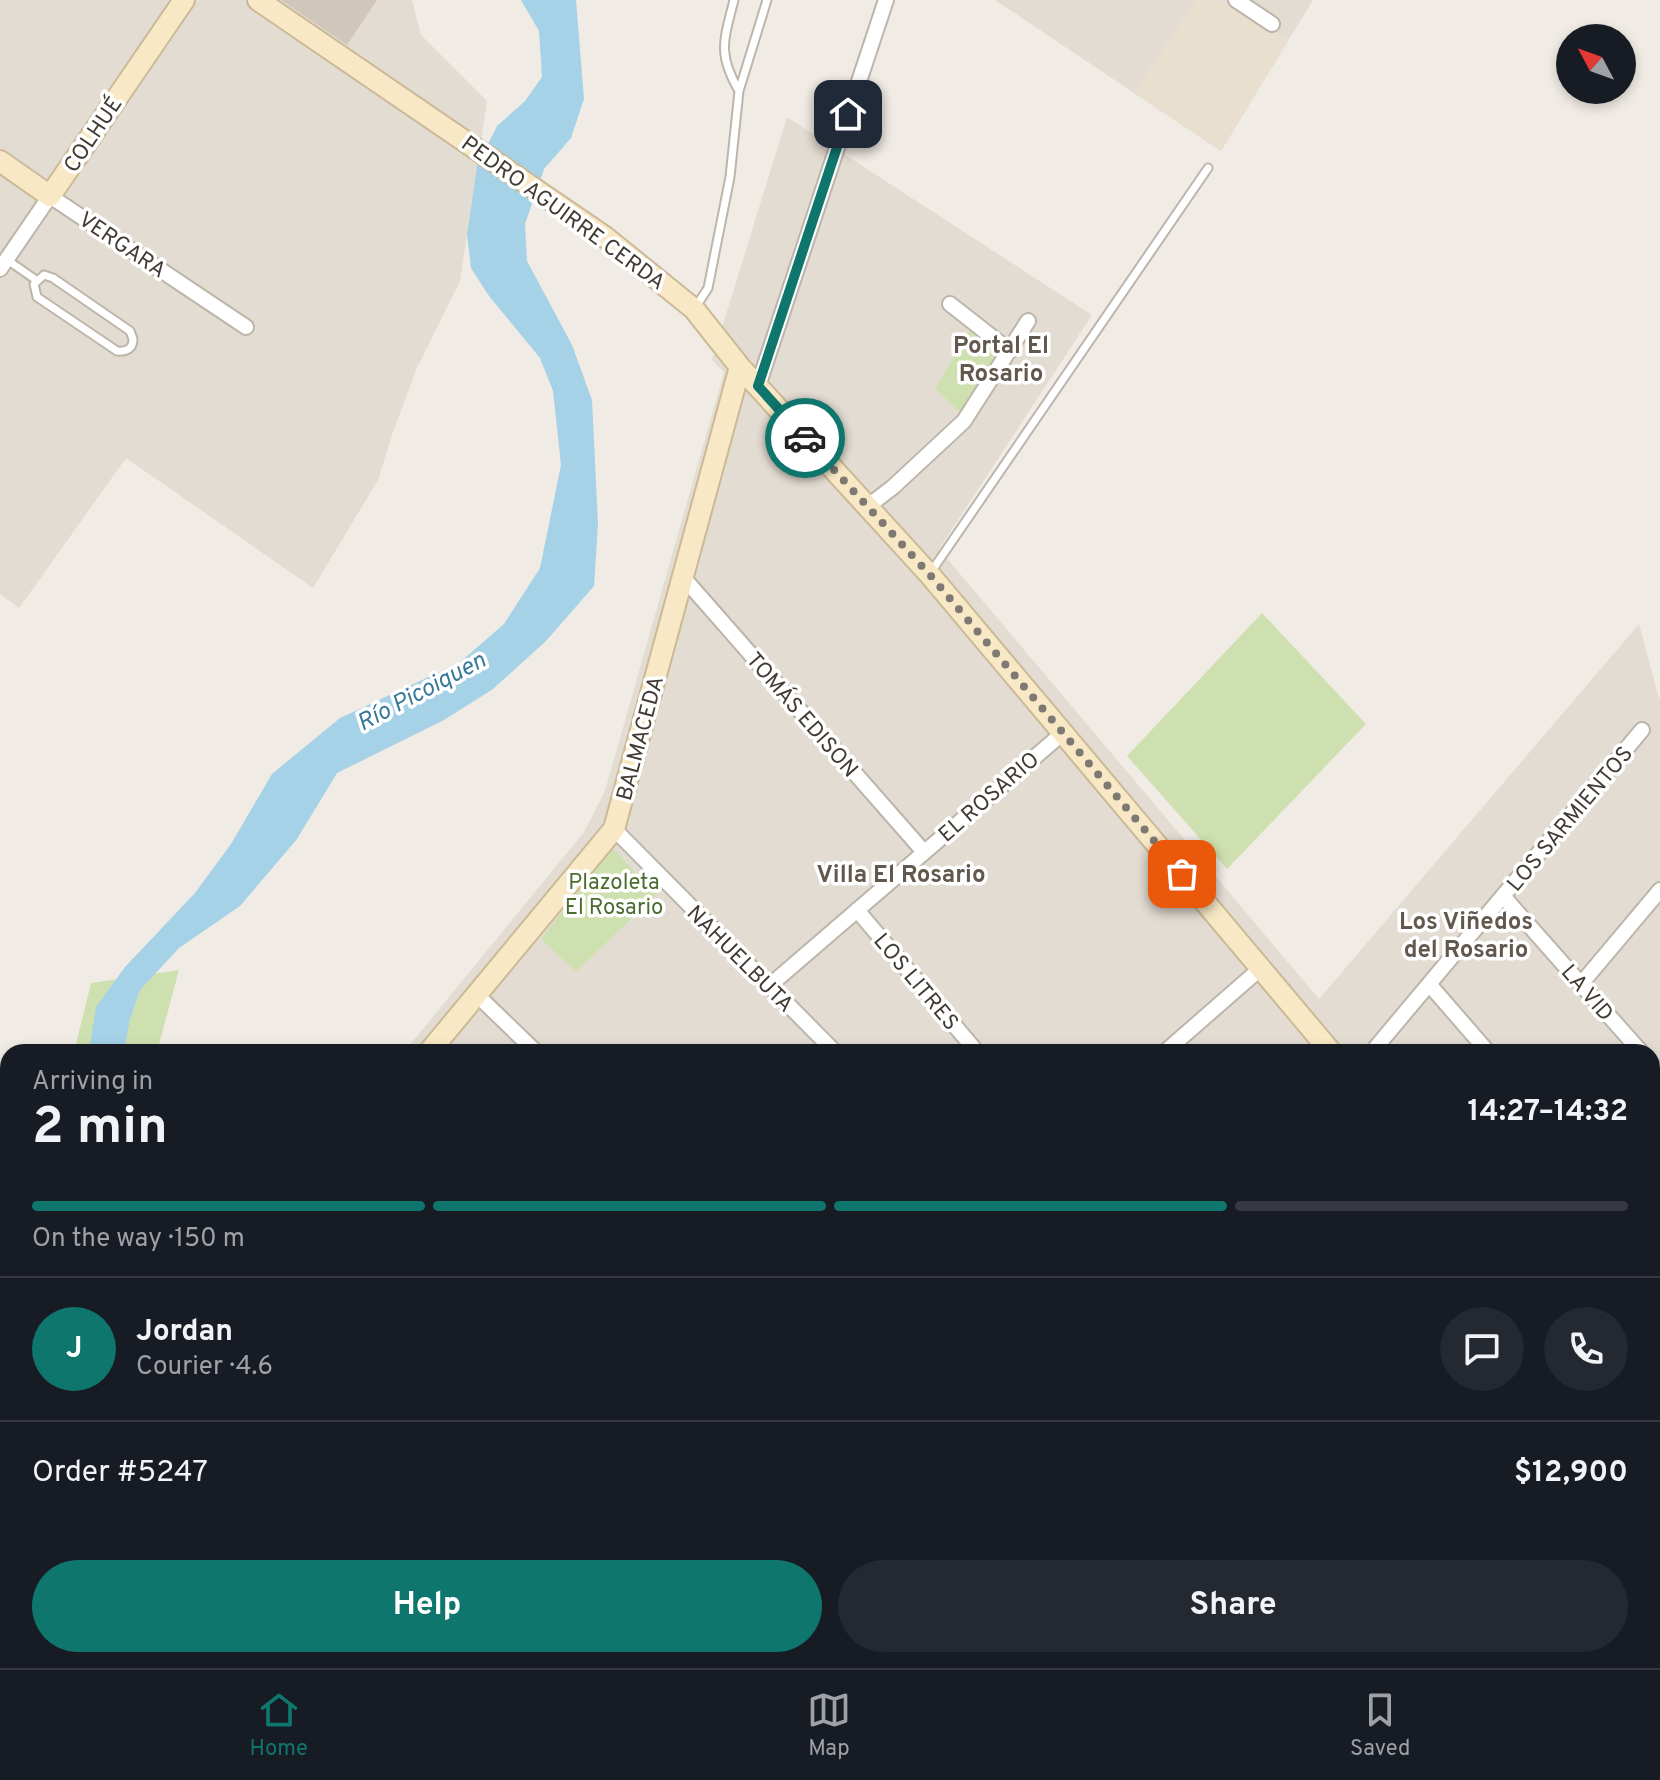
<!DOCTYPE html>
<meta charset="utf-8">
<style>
:root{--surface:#171b24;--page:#242831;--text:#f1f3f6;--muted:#9ea1a6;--line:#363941;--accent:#0f766e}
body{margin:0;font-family:Overpass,sans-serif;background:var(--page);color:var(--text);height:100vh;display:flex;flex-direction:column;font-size:30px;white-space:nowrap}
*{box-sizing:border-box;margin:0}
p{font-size:26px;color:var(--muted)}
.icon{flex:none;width:44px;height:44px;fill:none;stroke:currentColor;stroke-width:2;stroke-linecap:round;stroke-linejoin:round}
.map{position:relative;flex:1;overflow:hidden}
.sheet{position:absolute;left:0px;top:1044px;width:1660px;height:624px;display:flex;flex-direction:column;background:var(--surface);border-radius:24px 24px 0 0;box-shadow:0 4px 12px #0003}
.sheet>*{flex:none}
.needle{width:52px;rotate:311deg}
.controls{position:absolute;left:1556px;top:24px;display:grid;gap:16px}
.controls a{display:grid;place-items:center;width:80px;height:80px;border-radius:50%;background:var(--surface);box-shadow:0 4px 12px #0003;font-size:40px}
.pin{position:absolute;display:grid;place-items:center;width:68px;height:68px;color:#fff;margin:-34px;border-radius:16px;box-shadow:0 4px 12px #0006}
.courier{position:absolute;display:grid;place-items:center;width:80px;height:80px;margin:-40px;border:6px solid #0f766e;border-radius:50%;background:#fff;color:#222;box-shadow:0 2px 10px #0007}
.summary em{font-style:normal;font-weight:700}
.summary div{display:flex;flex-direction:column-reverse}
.summary{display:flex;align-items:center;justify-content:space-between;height:136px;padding:0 32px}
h1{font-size:52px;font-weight:700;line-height:60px}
.bar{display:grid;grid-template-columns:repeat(4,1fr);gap:12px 8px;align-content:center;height:96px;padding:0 32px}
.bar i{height:10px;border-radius:6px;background:var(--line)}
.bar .selected{background:var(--accent)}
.bar p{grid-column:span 4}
.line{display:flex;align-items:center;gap:20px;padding:0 32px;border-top:2px solid var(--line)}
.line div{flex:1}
.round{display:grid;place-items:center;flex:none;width:84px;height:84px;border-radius:42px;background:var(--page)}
.cta{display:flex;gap:16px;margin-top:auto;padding:16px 32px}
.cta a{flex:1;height:92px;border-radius:48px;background:var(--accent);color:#fff;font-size:32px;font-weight:700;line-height:92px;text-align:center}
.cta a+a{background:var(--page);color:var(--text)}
.menu{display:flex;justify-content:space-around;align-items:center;height:112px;border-top:2px solid var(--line);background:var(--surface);font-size:22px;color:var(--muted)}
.menu a{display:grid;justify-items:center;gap:4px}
.menu .selected{color:var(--accent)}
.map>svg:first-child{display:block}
</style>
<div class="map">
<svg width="1660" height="1668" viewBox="0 0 1660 1668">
<rect width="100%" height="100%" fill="#f0ebe4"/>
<!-- residential -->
<path fill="#e3dcd2" d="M 0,0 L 412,0 L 421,35 L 487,101 L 460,281 L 416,370 L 393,432 L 378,480 L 313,588 L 126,458 L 19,608 L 0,594 Z
M 995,0 L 1313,0 L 1221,151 Z
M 787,117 L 1092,315 L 939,549 L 1319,999 L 1639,624 L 1660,702 L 1660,1282 L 1652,1280 L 1652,1052 L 404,1052 L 584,832 L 605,791 L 724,372 L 712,360 Z"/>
<!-- education -->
<path fill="#e8dfcf" d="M 1196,0 L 1222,0 L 1289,39 L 1221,151 L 1134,93 Z"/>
<!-- green -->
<path fill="#cfe0b0" d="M 971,328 L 1001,352 L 960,413 L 935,388 Z
M 1262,613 L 1366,724 L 1227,869 L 1127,756 Z
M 612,847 L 656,895 L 576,972 L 541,939 Z
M 179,970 L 157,1052 L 74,1052 L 91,983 Z
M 1660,1319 L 1660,1409 L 1652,1399 L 1652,1323 Z"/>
<!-- water -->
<path fill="#a5d2e7" d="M 521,0 L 576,0 L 584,99 L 571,138 L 544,169 L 525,224 L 527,261 L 572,345 L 592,400 L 598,524 L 594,586 L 546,641 L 493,689 L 444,720 L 337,773 L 297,839 L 240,906 L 179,948 L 140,990 L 130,1019 L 124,1052 L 89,1052 L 96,1007 L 125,967 L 195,893 L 231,844 L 272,774 L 340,718 L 459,663 L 504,624 L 540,568 L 561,465 L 553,391 L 540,358 L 489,296 L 471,268 L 467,235 L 477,166 L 497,126 L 525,101 L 542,77 L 539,31 Z"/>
<!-- building -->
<path fill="#d0c6ba" d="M 281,0 L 377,0 L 347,45 Z"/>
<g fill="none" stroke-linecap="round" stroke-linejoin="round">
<!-- lane casing -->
<g stroke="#bdb5aa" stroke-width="11">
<path id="lane" d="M 734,0 C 724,40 717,53 739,91
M 6,259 L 36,280
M 44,275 L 53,278 L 130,331 L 133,339 C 133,349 126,352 117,351 L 37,297 L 34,284 Z
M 695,308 L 708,288 L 730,177 L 739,91 L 767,0
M 931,572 L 1208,168
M 0,1443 L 8,1448"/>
</g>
<!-- street casing -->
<g stroke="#bdb5aa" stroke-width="18">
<path id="street" d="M 1236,0 L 1272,24
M 0,269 L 50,196 L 246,327
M 950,304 L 1010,351
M 758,386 L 886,0
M 867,507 L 893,487 L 964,421 L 1028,321
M 682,576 L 924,852
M 614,829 L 835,1052
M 1503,896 L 1641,1052
M 857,910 L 977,1052
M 1429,984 L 1488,1052
M 1581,984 L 1660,890
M 768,987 L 1064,732
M 476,994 L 536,1052
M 1166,1051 L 1261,968
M 1372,1052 L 1642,730
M 1652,1065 L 1660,1074
M 1652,1252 L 1660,1238
M 1652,1422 L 1660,1432"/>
</g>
<!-- secondary casing -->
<g stroke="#cbb997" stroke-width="24">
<path id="secondary" d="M 258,0 L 605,237 L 694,309 L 740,367 L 930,575 L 1331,1052
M 0,161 L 50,196 L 184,0
M 429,1052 L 614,829 L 740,367
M 1652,1298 L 1660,1299
M 350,1668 L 351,1660"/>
</g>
<!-- path -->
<path stroke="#baac9a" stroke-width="3" stroke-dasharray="4 4" stroke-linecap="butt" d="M 1543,1660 L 1546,1668"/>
<!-- lane -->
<use href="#lane" stroke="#fff" stroke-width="7"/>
<!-- street -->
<use href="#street" stroke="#fff" stroke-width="14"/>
<!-- secondary -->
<use href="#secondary" stroke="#f8e8c5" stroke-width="20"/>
</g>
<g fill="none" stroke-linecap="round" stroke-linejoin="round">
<!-- done -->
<path stroke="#7e7972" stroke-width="8" stroke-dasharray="0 14.4" d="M 805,438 L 930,575 L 1182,874"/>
<!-- route -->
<path stroke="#0f766e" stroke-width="10" d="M 805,438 L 758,386 L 848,114"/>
</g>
<g text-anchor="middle" stroke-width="7" stroke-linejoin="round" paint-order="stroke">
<!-- street labels -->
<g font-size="22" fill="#413b34" stroke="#fff">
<text transform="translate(92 134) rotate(-56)" y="8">COLHUÉ</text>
<text transform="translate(564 212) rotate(36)" y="8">PEDRO AGUIRRE CERDA</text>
<text transform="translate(123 244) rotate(34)" y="8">VERGARA</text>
<text transform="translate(803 714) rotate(49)" y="8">TOMÁS EDISON</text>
<text transform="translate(639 738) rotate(-75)" y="8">BALMACEDA</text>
<text transform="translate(988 796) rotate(-41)" y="8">EL ROSARIO</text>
<text transform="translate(1569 818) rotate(-50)" y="8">LOS SARMIENTOS</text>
<text transform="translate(741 958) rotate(45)" y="8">NAHUELBUTA</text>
<text transform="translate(917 981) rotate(50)" y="8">LOS LITRES</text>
<text transform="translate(1588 992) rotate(49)" y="8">LA VID</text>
</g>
<!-- park labels -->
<g font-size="22" fill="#4b6c2f" stroke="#fff">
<text x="614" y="889">Plazoleta<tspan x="614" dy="25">El Rosario</tspan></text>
</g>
<!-- neighbourhood labels -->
<g font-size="24" font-weight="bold" fill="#63584d" stroke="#fff">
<text x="1001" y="353">Portal El<tspan x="1001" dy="28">Rosario</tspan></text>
<text x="901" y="882">Villa El Rosario</text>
<text x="1466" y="929">Los Viñedos<tspan x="1466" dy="28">del Rosario</tspan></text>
</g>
<!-- water labels -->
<g font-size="24" font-style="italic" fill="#38799a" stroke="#fff">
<text transform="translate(421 691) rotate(-28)" y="8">Río Picoiquen</text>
</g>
</g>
</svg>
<div class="controls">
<a><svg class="needle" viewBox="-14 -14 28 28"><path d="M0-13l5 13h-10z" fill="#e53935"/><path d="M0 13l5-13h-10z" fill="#9ea1a6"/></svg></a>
</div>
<div class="pin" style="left:1182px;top:874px;background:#ea580c"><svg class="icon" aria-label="bag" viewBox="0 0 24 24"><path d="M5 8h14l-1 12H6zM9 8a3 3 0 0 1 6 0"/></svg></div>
<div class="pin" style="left:848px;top:114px;background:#1f2937"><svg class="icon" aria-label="home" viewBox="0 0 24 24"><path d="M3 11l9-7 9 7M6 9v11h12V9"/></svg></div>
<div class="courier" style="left:805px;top:438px"><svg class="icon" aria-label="car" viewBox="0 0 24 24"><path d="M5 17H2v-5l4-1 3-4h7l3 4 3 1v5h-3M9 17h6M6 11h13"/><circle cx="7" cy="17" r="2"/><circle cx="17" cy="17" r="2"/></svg></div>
<section class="sheet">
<div class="summary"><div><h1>2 min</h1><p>Arriving in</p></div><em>14:27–14:32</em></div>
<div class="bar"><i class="selected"></i><i class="selected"></i><i class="selected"></i><i></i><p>On the way · 150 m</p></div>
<div class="line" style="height:144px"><b class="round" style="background:var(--accent);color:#fff">J</b><div><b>Jordan</b><p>Courier · 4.6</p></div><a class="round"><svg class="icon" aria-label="chat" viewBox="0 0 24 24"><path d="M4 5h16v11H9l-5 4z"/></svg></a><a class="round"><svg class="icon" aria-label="phone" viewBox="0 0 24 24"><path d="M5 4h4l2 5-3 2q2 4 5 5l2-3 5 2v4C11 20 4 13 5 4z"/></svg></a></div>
<div class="line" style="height:104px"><div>Order #5247</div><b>$12,900</b></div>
<div class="cta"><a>Help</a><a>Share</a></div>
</section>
</div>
<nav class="menu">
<a class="selected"><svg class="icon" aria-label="home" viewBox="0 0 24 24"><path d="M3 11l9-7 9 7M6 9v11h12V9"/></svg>Home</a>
<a><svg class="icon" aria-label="map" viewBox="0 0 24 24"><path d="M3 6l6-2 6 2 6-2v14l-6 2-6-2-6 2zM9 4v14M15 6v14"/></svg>Map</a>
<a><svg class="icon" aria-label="saved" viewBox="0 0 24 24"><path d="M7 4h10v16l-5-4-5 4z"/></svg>Saved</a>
</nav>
